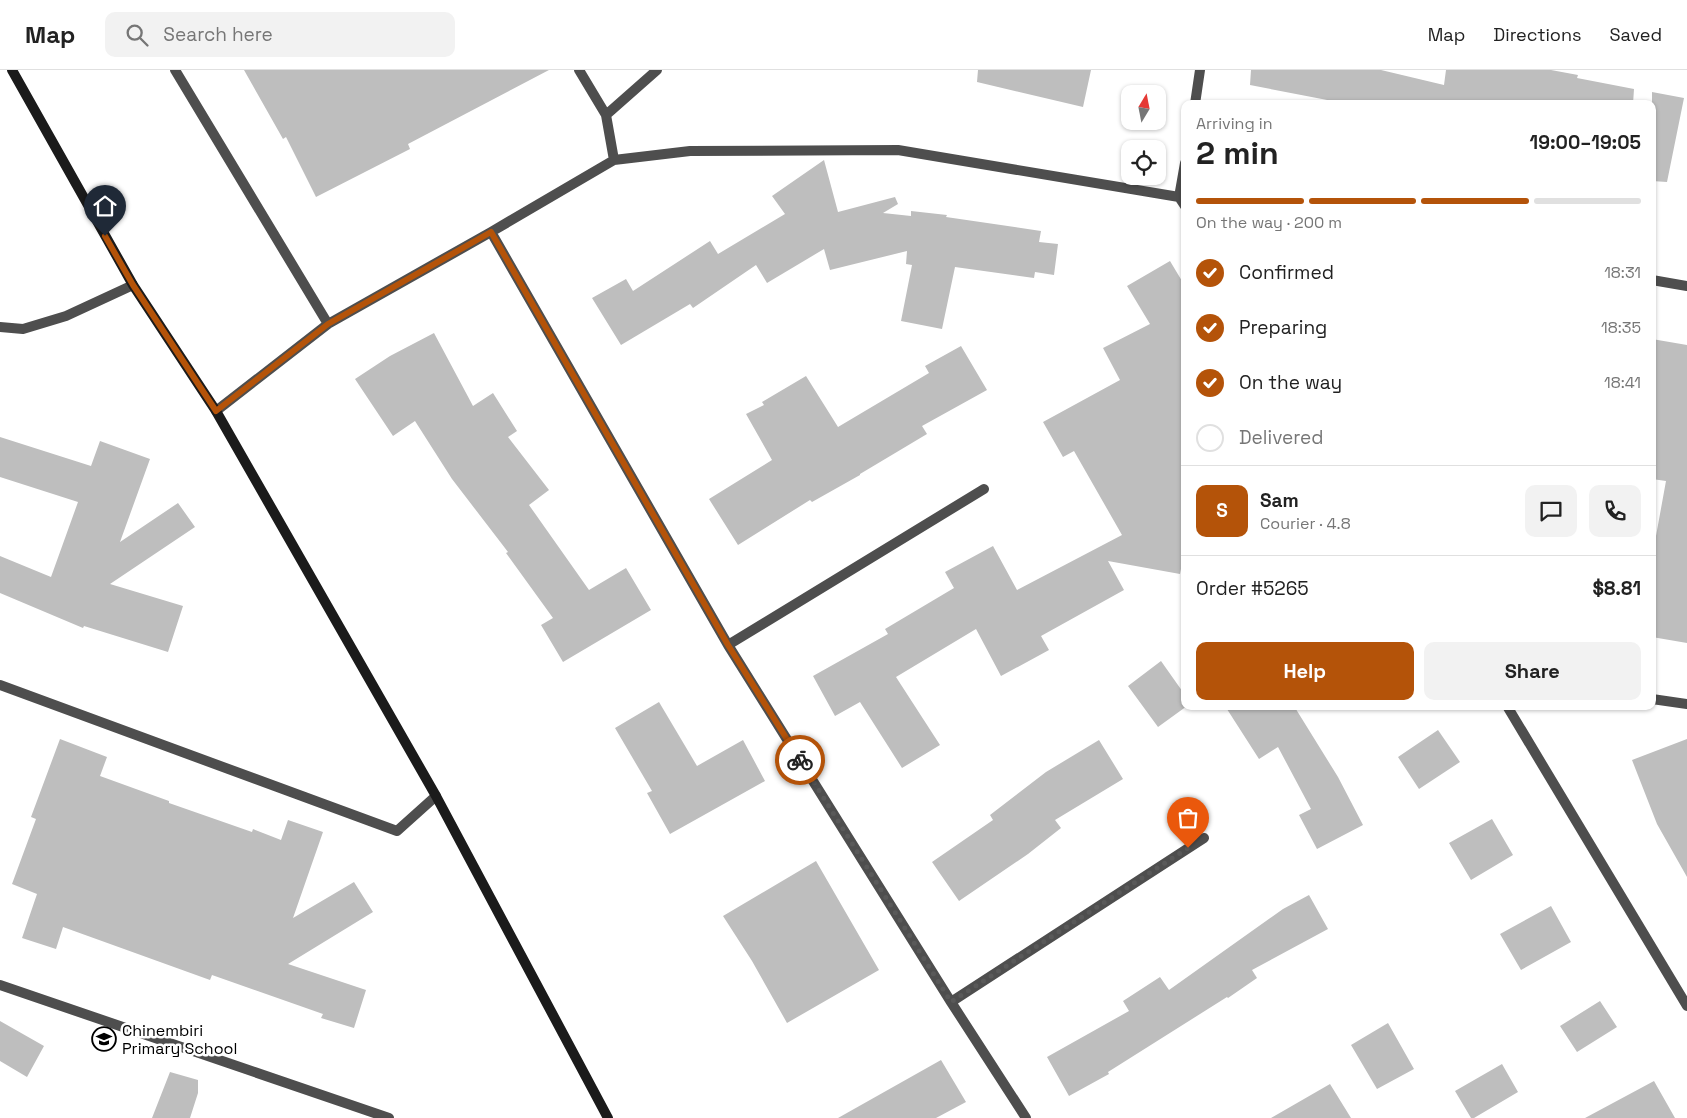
<!DOCTYPE html>
<meta charset="utf-8">
<style>
:root{--surface:#fff;--page:#f2f2f2;--text:#222;--muted:#767676;--line:#e0e0e0;--accent:#b45309}
body{margin:0;font-family:"Space Grotesk",sans-serif;background:var(--page);color:var(--text);height:100vh;display:flex;flex-direction:column;font-size:19px;white-space:nowrap}
*{box-sizing:border-box;margin:0}
p{font-size:16px;color:var(--muted)}
.icon{flex:none;width:28px;height:28px;fill:none;stroke:currentColor;stroke-width:2;stroke-linecap:round;stroke-linejoin:round}
.map{position:relative;flex:1;overflow:hidden}
.side{position:absolute;left:1181px;top:30px;width:475px;height:610px;display:flex;flex-direction:column;background:var(--surface);border-radius:10px;box-shadow:0 1px 4px #0004}
.side>*{flex:none}
.needle{width:32px;rotate:10deg}
.buttons{position:absolute;left:1121px;top:15px;display:grid;gap:10px}
.buttons a{display:grid;place-items:center;width:45px;height:45px;border-radius:10px;background:var(--surface);box-shadow:0 1px 4px #0004;font-size:25px}
.pin{position:absolute;display:grid;place-items:center;width:42px;height:42px;color:#fff;margin:-51px -21px;border-radius:50% 50% 50% 0;rotate:-45deg;box-shadow:0 0 5px #0007}
.pin .icon{rotate:45deg}
.courier{position:absolute;display:grid;place-items:center;width:50px;height:50px;margin:-25px;border:4px solid #b45309;border-radius:50%;background:#fff;color:#222;box-shadow:0 1px 6px #0007}
.overview em{font-style:normal;font-weight:800}
.overview div{display:flex;flex-direction:column-reverse}
.overview{display:flex;align-items:center;justify-content:space-between;height:85px;padding:0 15px}
h1{font-size:32px;font-weight:800;line-height:38px}
.bar{display:grid;grid-template-columns:repeat(4,1fr);gap:8px 5px;align-content:center;height:60px;padding:0 15px}
.bar i{height:6px;border-radius:4px;background:var(--line)}
.bar .current{background:var(--accent)}
.bar p{grid-column:span 4}
.line{display:flex;align-items:center;gap:12px;padding:0 15px;border-top:1px solid var(--line)}
.line div{flex:1}
.round{display:grid;place-items:center;flex:none;width:52px;height:52px;border-radius:10px;background:var(--page)}
ol{padding:0 15px;list-style:none}
li{display:flex;align-items:center;gap:15px;height:55px}
li p{margin-inline-start:auto}
li .icon{padding:5px;border-radius:50%;background:var(--accent);color:#fff;stroke-width:4}
li:last-child{color:var(--muted)}
li i{width:28px;height:28px;border:2px solid var(--line);border-radius:50%}
.cta{display:flex;gap:10px;margin-top:auto;padding:10px 15px}
.cta a{flex:1;height:58px;border-radius:10px;background:var(--accent);color:#fff;font-size:20px;font-weight:800;line-height:58px;text-align:center}
.cta a+a{background:var(--page);color:var(--text)}
header{display:flex;align-items:center;gap:30px;box-sizing:border-box;height:70px;padding:0 25px;background:var(--surface);border-bottom:1px solid var(--line)}
header strong{font-size:24px}
nav{display:flex;gap:28px;margin-inline-start:auto;font-size:18px}
.search{width:350px;height:45px;background:var(--page);display:flex;align-items:center;gap:12px;box-sizing:border-box;padding:0 18px;border-radius:10px;color:var(--muted);font-size:19px}
.map>svg:first-child{display:block}
</style>
<header>
<strong>Map</strong>
<div class="search"><svg class="icon" aria-label="search" viewBox="0 0 24 24"><circle cx="10" cy="10" r="6"/><path d="M15 15l6 6"/></svg>Search here</div>
<nav><a>Map</a><a>Directions</a><a>Saved</a></nav>
</header>
<div class="map">
<svg width="1687" height="1048" viewBox="0 0 1687 1048">
<rect width="100%" height="100%" fill="#fff"/>
<!-- building -->
<path fill="#bebebe" d="M 244,0 L 549,0 L 408,74 L 410,79 L 316,127 L 286,67 L 283,69 Z
M 978,0 L 1091,0 L 1083,37 L 977,12 Z
M 1251,0 L 1381,0 L 1444,15 L 1446,0 L 1551,0 L 1578,5 L 1577,8 L 1634,19 L 1633,34 L 1348,34 L 1250,15 Z
M 1652,22 L 1684,28 L 1667,112 L 1652,111 Z
M 824,90 L 838,142 L 895,127 L 898,134 L 883,143 L 911,146 L 911,141 L 947,145 L 946,147 L 1041,161 L 1039,172 L 1058,174 L 1054,205 L 1035,202 L 1034,208 L 955,197 L 942,259 L 901,251 L 912,195 L 906,194 L 907,181 L 830,200 L 824,179 L 767,213 L 756,195 L 693,238 L 690,234 L 621,275 L 592,228 L 626,209 L 633,221 L 710,171 L 718,184 L 785,144 L 772,126 Z
M 1170,191 L 1185,216 L 1185,478 L 1180,504 L 1108,491 L 1124,520 L 1041,566 L 1049,580 L 1001,606 L 976,559 L 896,607 L 940,675 L 902,698 L 860,632 L 835,646 L 813,606 L 888,564 L 885,559 L 954,518 L 945,502 L 993,476 L 1017,520 L 1122,465 L 1074,381 L 1063,387 L 1043,352 L 1120,310 L 1103,278 L 1150,254 L 1127,216 Z
M 434,263 L 473,336 L 493,323 L 517,361 L 508,367 L 549,420 L 529,435 L 589,520 L 626,498 L 651,540 L 563,592 L 541,555 L 553,548 L 506,483 L 508,482 L 452,409 L 415,351 L 393,366 L 355,309 L 390,286 Z
M 1652,269 L 1687,275 L 1687,573 L 1652,567 L 1652,488 L 1666,411 L 1652,409 Z
M 961,276 L 987,320 L 922,356 L 927,364 L 860,404 L 860,405 L 812,432 L 810,430 L 738,475 L 709,429 L 772,390 L 746,344 L 764,335 L 762,332 L 806,306 L 838,357 L 929,303 L 925,296 Z
M 0,367 L 91,396 L 100,371 L 150,389 L 120,472 L 178,433 L 195,457 L 110,514 L 183,536 L 168,582 L 84,556 L 83,558 L 0,523 L 0,486 L 51,507 L 78,432 L 0,407 Z
M 1161,591 L 1185,625 L 1185,636 L 1187,636 L 1158,657 L 1128,616 Z
M 659,632 L 697,696 L 743,670 L 765,711 L 670,764 L 647,723 L 652,721 L 615,658 Z
M 1225,636 L 1294,636 L 1338,707 L 1363,755 L 1317,779 L 1299,745 L 1311,739 L 1278,677 L 1259,689 Z
M 1438,660 L 1460,692 L 1419,719 L 1398,687 Z
M 60,669 L 107,687 L 100,706 L 169,731 L 169,733 L 252,762 L 253,759 L 281,770 L 288,750 L 323,762 L 293,848 L 354,812 L 373,842 L 288,894 L 366,920 L 354,958 L 321,948 L 323,944 L 212,905 L 210,910 L 63,857 L 56,879 L 22,868 L 37,824 L 12,814 L 36,749 L 31,747 Z
M 1687,669 L 1687,807 L 1657,754 L 1632,690 Z
M 1099,670 L 1123,709 L 1055,750 L 1061,758 L 1028,784 L 959,831 L 932,792 L 993,750 L 990,745 L 1046,702 Z
M 1492,749 L 1513,785 L 1471,810 L 1449,773 Z
M 816,791 L 879,900 L 787,953 L 752,891 L 723,846 Z
M 1309,825 L 1328,859 L 1252,900 L 1257,908 L 1228,928 L 1227,927 L 1108,1002 L 1109,1004 L 1069,1026 L 1047,987 L 1129,941 L 1123,931 L 1160,907 L 1169,920 L 1283,839 Z
M 1551,836 L 1571,872 L 1521,900 L 1500,864 Z
M 1600,931 L 1617,957 L 1577,982 L 1560,956 Z
M 0,951 L 44,976 L 27,1007 L 0,991 Z
M 1388,953 L 1414,999 L 1377,1019 L 1351,975 Z
M 941,990 L 966,1032 L 936,1048 L 838,1048 Z
M 1502,994 L 1518,1022 L 1474,1048 L 1471,1048 L 1455,1021 Z
M 170,1002 L 198,1010 L 198,1023 L 190,1048 L 152,1048 Z
M 1654,1011 L 1675,1048 L 1585,1048 Z
M 1330,1014 L 1351,1048 L 1271,1048 Z"/>
<g fill="none" stroke-linecap="round" stroke-linejoin="round">
<!-- street -->
<path stroke="#4e4e4e" stroke-width="10" d="M 175,0 L 328,254
M 579,0 L 606,45 L 614,90
M 1195,34 L 1200,0
M 606,45 L 657,0
M 1185,93 L 1179,127 L 1185,136
M 491,162 L 728,575 L 951,932 L 1026,1048
M 1652,210 L 1687,216
M 0,257 L 23,259 L 66,246 L 133,215
M 216,341 L 328,254 L 491,162 L 614,90 L 690,81 L 898,80 L 1185,128
M 728,575 L 984,419
M 0,615 L 397,761 L 436,726
M 1652,629 L 1687,634
M 1507,636 L 1687,936
M 0,915 L 389,1048
M 951,932 L 1204,768"/>
<!-- secondary -->
<path stroke="#1b1b1b" stroke-width="10" d="M 12,0 L 133,215 L 216,341 L 436,726 L 608,1048"/>
</g>
<g fill="none" stroke-linecap="round" stroke-linejoin="round">
<!-- done -->
<path stroke="#595959" stroke-width="5" stroke-dasharray="0 9" d="M 800,690 L 951,932 L 1188,778"/>
<!-- route -->
<path stroke="#b45309" stroke-width="6" d="M 105,166 L 133,215 L 216,341 L 328,254 L 491,162 L 728,575 L 800,690"/>
</g>
<!-- icons -->
<defs>
<g id="school-ring" transform="scale(1.25)"><circle r="9.5" fill="#fff" stroke="#000" stroke-width="1.5"/><path d="M0-5L7-2L0 1L-7-2ZM-4 1L0 2.5L4 1V4Q0 6-4 4Z" fill="#000"/></g>
</defs>
<g fill-rule="evenodd">
<use href="#school-ring" x="104" y="969"/>
</g>
<g text-anchor="middle" stroke-width="5" stroke-linejoin="round" paint-order="stroke">
<!-- poi labels -->
<g font-size="16" fill="#000" stroke="#fff" text-anchor="start">
<text x="122" y="966">Chinembiri<tspan x="122" dy="18">Primary School</tspan></text>
</g>
</g>
</svg>
<div class="buttons">
<a><svg class="needle" viewBox="-14 -14 28 28"><path d="M0-13l5 13h-10z" fill="#e53935"/><path d="M0 13l5-13h-10z" fill="#767676"/></svg></a>
<a><svg class="icon" aria-label="locate" viewBox="0 0 24 24"><circle cx="12" cy="12" r="6"/><path d="M12 2v4M12 18v4M2 12h4M18 12h4"/></svg></a>
</div>
<div class="pin" style="left:1188px;top:778px;background:#ea580c"><svg class="icon" aria-label="bag" viewBox="0 0 24 24"><path d="M5 8h14l-1 12H6zM9 8a3 3 0 0 1 6 0"/></svg></div>
<div class="pin" style="left:105px;top:166px;background:#1f2937"><svg class="icon" aria-label="home" viewBox="0 0 24 24"><path d="M3 11l9-7 9 7M6 9v11h12V9"/></svg></div>
<div class="courier" style="left:800px;top:690px"><svg class="icon" aria-label="bike" viewBox="0 0 24 24"><circle cx="6" cy="16" r="4"/><circle cx="18" cy="16" r="4"/><path d="M6 16l4-8h5l3 8M10 8l3 8H6M13 5h3"/></svg></div>
<section class="side">
<div class="overview"><div><h1>2 min</h1><p>Arriving in</p></div><em>19:00–19:05</em></div>
<div class="bar"><i class="current"></i><i class="current"></i><i class="current"></i><i></i><p>On the way · 200 m</p></div>
<ol>
<li><svg class="icon" aria-label="check" viewBox="0 0 24 24"><path d="M5 12l5 5 9-10"/></svg>Confirmed<p>18:31</p></li>
<li><svg class="icon" aria-label="check" viewBox="0 0 24 24"><path d="M5 12l5 5 9-10"/></svg>Preparing<p>18:35</p></li>
<li><svg class="icon" aria-label="check" viewBox="0 0 24 24"><path d="M5 12l5 5 9-10"/></svg>On the way<p>18:41</p></li>
<li><i></i>Delivered</li>
</ol>
<div class="line" style="height:90px"><b class="round" style="background:var(--accent);color:#fff">S</b><div><b>Sam</b><p>Courier · 4.8</p></div><a class="round"><svg class="icon" aria-label="chat" viewBox="0 0 24 24"><path d="M4 5h16v11H9l-5 4z"/></svg></a><a class="round"><svg class="icon" aria-label="phone" viewBox="0 0 24 24"><path d="M5 4h4l2 5-3 2q2 4 5 5l2-3 5 2v4C11 20 4 13 5 4z"/></svg></a></div>
<div class="line" style="height:65px"><div>Order #5265</div><b>$8.81</b></div>
<div class="cta"><a>Help</a><a>Share</a></div>
</section>
</div>
